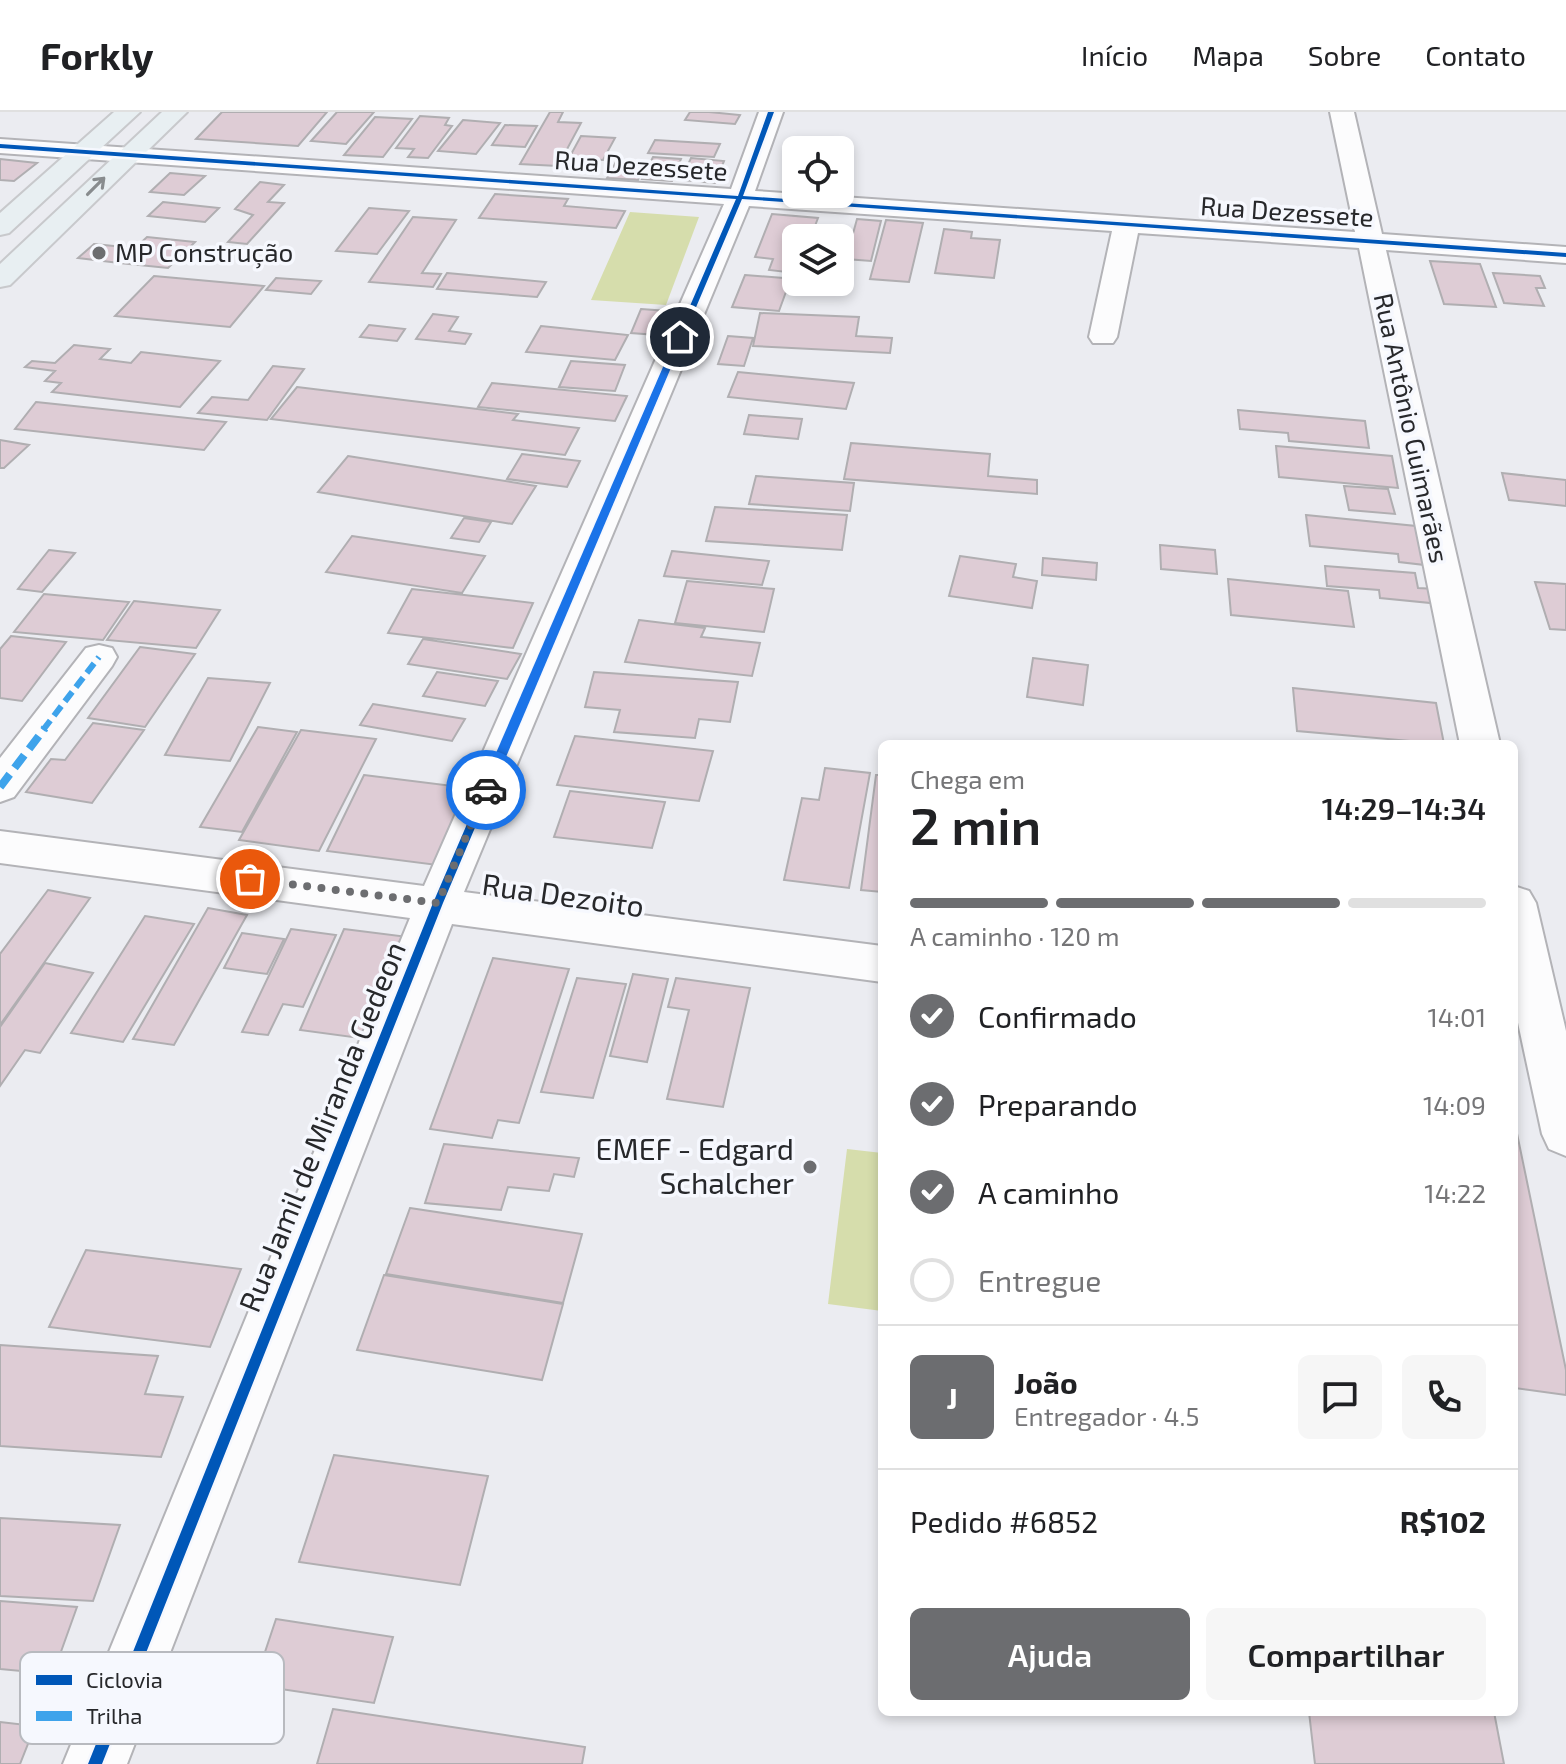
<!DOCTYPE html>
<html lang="pt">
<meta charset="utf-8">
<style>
:root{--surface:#fff;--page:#f6f6f6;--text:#202124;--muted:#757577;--line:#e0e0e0;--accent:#6c6d70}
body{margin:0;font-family:"Exo 2",sans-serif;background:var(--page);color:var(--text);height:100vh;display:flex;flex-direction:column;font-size:30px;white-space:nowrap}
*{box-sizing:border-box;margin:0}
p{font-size:26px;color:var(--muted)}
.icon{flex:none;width:44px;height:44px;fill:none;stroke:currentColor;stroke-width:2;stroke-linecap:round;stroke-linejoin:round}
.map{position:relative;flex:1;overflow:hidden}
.panel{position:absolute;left:878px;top:628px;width:640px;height:976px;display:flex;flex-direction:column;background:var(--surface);border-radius:12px;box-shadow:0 4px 12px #0003}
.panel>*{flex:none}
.tools{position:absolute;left:782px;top:24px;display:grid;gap:16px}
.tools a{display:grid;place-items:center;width:72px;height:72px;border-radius:12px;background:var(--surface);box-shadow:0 4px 12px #0003;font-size:40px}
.pin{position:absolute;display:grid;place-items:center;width:68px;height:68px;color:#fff;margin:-34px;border:4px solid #fff;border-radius:50%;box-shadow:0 2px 8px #0007}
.courier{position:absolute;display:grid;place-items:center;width:80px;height:80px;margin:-40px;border:6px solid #1a73e8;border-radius:50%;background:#fff;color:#222;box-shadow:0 2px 10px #0007}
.headline em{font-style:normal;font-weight:600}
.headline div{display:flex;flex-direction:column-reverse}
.headline{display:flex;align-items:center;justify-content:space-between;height:136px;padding:0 32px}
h1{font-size:52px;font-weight:600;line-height:60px}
.bar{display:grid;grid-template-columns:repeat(4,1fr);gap:12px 8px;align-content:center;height:96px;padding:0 32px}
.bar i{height:10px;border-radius:6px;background:var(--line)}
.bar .current{background:var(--accent)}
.bar p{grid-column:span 4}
.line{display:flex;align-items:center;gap:20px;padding:0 32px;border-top:2px solid var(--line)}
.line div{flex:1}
.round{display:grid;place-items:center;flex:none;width:84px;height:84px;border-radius:12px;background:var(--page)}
ol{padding:0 32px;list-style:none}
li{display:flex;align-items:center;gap:24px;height:88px}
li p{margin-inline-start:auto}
li .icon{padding:8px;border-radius:50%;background:var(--accent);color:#fff;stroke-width:4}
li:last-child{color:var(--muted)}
li i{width:44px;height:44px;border:4px solid var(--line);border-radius:50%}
.cta{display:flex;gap:16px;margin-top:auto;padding:16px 32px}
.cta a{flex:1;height:92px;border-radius:12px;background:var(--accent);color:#fff;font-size:32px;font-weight:600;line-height:92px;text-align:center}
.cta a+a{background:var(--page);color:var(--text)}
header{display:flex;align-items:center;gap:48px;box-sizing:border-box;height:112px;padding:0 40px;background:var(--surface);border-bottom:2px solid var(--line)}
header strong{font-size:38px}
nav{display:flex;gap:44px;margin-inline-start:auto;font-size:28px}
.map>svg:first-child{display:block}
</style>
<header>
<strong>Forkly</strong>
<nav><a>Início</a><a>Mapa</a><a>Sobre</a><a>Contato</a></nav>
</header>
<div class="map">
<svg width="1566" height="1652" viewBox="0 0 1566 1652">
<rect width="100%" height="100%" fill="#ebecf1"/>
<!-- green -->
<path fill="#d6ddac" d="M 630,100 L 699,105 L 666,193 L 591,188 Z
M 847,1037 L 882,1041 L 882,1199 L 828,1192 Z"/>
<!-- building -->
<path fill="#deccd5" stroke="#b0aeb1" stroke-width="2" d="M 222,0 L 327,0 L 298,34 L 196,27 Z
M 337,0 L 374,0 L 346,32 L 311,29 Z
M 550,0 L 563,0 L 558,10 L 581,11 L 558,54 L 520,52 Z
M 690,0 L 709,0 L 740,3 L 735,12 L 685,8 Z
M 420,4 L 449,6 L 445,13 L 452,14 L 428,46 L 408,45 L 414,37 L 396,36 Z
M 375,5 L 412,7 L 383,45 L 344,43 Z
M 463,8 L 500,11 L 476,42 L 438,39 Z
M 505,13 L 537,14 L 525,35 L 492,33 Z
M 581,24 L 615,26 L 603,48 L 569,46 Z
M 655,28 L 720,32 L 714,45 L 648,41 Z
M 653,45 L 681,47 L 672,69 L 642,67 Z
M 691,46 L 724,49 L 715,71 L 681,68 Z
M 0,47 L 37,51 L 14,69 L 0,68 Z
M 617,48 L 646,50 L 638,68 L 607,66 Z
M 170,61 L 205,64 L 184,83 L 150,80 Z
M 260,70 L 284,73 L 268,90 L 284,91 L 247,132 L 228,130 L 253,103 L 235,97 Z
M 495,82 L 568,87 L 564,94 L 625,99 L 616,116 L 479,106 Z
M 163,90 L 219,96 L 205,110 L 148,104 Z
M 369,96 L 409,99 L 377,142 L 336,139 Z
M 772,102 L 818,106 L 812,122 L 837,126 L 796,126 L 795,161 L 769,158 L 773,147 L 755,145 Z
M 413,105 L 456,108 L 422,161 L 441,162 L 433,175 L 369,170 Z
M 857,107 L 881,109 L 871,149 L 846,147 Z
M 886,108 L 923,111 L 909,170 L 870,167 Z
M 944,117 L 972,120 L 971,126 L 1000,128 L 994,166 L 935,161 Z
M 147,125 L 195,130 L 168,156 L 119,151 Z
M 94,132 L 134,136 L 119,151 L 78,146 Z
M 1430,149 L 1480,152 L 1496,195 L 1444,192 Z
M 447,161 L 546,170 L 537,185 L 437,177 Z
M 1493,161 L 1540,164 L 1545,176 L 1536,176 L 1544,194 L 1504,191 Z
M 745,163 L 796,167 L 796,170 L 829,170 L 826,181 L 787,177 L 779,199 L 732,195 Z
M 154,164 L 264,174 L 230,215 L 115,204 Z
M 276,166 L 321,169 L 311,182 L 266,178 Z
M 641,197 L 667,199 L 657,223 L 631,221 Z
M 760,201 L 859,205 L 856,224 L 892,226 L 890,241 L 753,234 Z
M 433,202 L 458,205 L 449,219 L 471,222 L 465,232 L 416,227 Z
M 369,213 L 405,217 L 397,229 L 360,225 Z
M 541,214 L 628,223 L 615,248 L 526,240 Z
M 728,224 L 753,226 L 744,254 L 718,252 Z
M 74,233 L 110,237 L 100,247 L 131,251 L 141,240 L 220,249 L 180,295 L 52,280 L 61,271 L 45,269 L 55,259 L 25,255 L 32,249 L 55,251 Z
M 571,249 L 625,253 L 615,279 L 559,275 Z
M 273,254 L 304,257 L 267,308 L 198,301 L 212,285 L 248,288 Z
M 738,260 L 854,271 L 846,297 L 728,285 Z
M 492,271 L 627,284 L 615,309 L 478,295 Z
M 297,275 L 518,302 L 513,308 L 579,316 L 565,343 L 271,307 Z
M 36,290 L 226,310 L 204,338 L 15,317 Z
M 1238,298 L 1365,309 L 1369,336 L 1289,329 L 1288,321 L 1240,317 Z
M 749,303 L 802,307 L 798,327 L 744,322 Z
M 0,328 L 29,333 L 4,356 L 0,356 Z
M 851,331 L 990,342 L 988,364 L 1037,368 L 1037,382 L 844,367 Z
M 1276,334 L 1392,344 L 1398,376 L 1279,365 Z
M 522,342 L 580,349 L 567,375 L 507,367 Z
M 348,344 L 536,374 L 512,412 L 318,380 Z
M 1502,361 L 1566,368 L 1566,394 L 1509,388 Z
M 756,364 L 854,371 L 850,399 L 749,392 Z
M 1344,374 L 1388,377 L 1395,402 L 1349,398 Z
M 715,395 L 847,403 L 842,438 L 706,429 Z
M 1306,403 L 1416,414 L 1425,453 L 1399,450 L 1398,442 L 1310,434 Z
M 464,406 L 491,410 L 479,430 L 451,426 Z
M 352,424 L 485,444 L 462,481 L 326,460 Z
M 1160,433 L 1215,438 L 1217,462 L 1161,457 Z
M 49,438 L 75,441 L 42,480 L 18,477 Z
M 672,439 L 769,449 L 762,473 L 664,464 Z
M 960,444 L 1016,452 L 1013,465 L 1037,469 L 1032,496 L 949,484 Z
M 1043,446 L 1097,451 L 1096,468 L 1042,463 Z
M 1325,454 L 1415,461 L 1418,476 L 1437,477 L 1441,492 L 1380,486 L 1379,478 L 1327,474 Z
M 1228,467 L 1348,479 L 1354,515 L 1231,503 Z
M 687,469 L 774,477 L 764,520 L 675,511 Z
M 1535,470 L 1566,472 L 1566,518 L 1550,517 Z
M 412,477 L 533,491 L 513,536 L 388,521 Z
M 44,482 L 129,490 L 103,528 L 14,520 Z
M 134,489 L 220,498 L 196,536 L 107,528 Z
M 639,508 L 705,516 L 701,525 L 760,531 L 752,564 L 625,550 Z
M 11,524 L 66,530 L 22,589 L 0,586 L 0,537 Z
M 423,527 L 521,542 L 507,567 L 408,552 Z
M 140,535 L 195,542 L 145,615 L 88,606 Z
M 1033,546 L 1088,553 L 1083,593 L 1027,585 Z
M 437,560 L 498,569 L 485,594 L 423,584 Z
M 594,560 L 738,570 L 730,610 L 699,607 L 695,626 L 614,620 L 620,598 L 585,595 Z
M 208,566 L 270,571 L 230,649 L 165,643 Z
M 1293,576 L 1436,591 L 1444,632 L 1297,619 Z
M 373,592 L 465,607 L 452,629 L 360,613 Z
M 93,611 L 144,618 L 92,691 L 26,680 L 51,647 L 65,648 Z
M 258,615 L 297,620 L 242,720 L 200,715 Z
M 301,618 L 376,627 L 319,739 L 239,728 Z
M 575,624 L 713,639 L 699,689 L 557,673 Z
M 825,656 L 870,661 L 849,776 L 784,768 L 802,686 L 819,688 Z
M 364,663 L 469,676 L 437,753 L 327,739 Z
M 876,663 L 882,663 L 882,780 L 861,778 Z
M 570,679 L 665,690 L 652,736 L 554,725 Z
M 48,778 L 90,786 L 0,913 L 0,842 Z
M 208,796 L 247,803 L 174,933 L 133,927 Z
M 145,804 L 194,812 L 123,930 L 71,921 Z
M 291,817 L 336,823 L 303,895 L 283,892 L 268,923 L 242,920 Z
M 344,817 L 408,825 L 367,927 L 300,918 Z
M 242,821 L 284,827 L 267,862 L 224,856 Z
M 493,846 L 569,857 L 519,1011 L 498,1008 L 492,1026 L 430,1017 Z
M 45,851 L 93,861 L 40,941 L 25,938 L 0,974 L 0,915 Z
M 633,862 L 668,867 L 647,950 L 610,944 Z
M 577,866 L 626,872 L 593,986 L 541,980 Z
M 676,866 L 750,876 L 723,995 L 667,987 L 689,898 L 668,895 Z
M 1514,1007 L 1566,1258 L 1566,1283 L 1514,1276 Z
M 444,1032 L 579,1046 L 574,1065 L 554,1062 L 549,1079 L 508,1075 L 501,1098 L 425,1091 Z
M 410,1096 L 582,1122 L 563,1191 L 386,1162 Z
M 86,1138 L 241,1157 L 210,1235 L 49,1215 Z
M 384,1163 L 563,1192 L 542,1268 L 357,1238 Z
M 0,1233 L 158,1244 L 145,1282 L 183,1285 L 161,1345 L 0,1334 Z
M 334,1343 L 488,1364 L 460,1473 L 299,1450 Z
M 0,1406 L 120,1413 L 93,1489 L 0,1484 Z
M 0,1489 L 77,1495 L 53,1562 L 0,1557 Z
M 276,1507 L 393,1525 L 374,1591 L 254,1573 Z
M 333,1597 L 585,1635 L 582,1652 L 317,1652 Z
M 1309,1600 L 1494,1600 L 1504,1652 L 1315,1652 Z
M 0,1610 L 35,1614 L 20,1652 L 0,1652 Z"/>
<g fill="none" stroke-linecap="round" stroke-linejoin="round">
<!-- minor casing -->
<g stroke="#b3b3b7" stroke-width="4">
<path id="minor" d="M 759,0 L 783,0 L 755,79 L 1355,120 L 1330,0 L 1354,0 L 1382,122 L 1566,135 L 1566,151 L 1386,138 L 1500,632 L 1460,632 L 1359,136 L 1138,121 L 1117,225 L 1113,231 L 1093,231 L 1089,225 L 1112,119 L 749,94 L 464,780 L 882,834 L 882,870 L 452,812 L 127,1652 L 63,1652 L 410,806 L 0,751 L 0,719 L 424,774 L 724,92 L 0,41 L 0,27 L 731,77 Z
M 99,533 L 112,536 L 117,545 L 112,554 L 14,685 L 0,690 L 0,646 L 86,536 Z
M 1514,774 L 1529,779 L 1536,791 L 1566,919 L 1566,1044 L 1549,1037 L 1542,1022 L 1514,892 Z"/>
</g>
<!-- major casing -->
<g stroke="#c8c9cc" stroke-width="4">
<path id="major" d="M 114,0 L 140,0 L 9,121 L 0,123 L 0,101 Z
M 162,0 L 187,0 L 10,173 L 0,175 L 0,152 Z"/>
</g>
<!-- minor -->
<use href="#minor" fill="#fcfcfd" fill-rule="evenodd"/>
<!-- major -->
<use href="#major" fill="#e8eff2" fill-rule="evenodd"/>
<!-- quiet-far1 -->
<path stroke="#3ea3eb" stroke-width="6" stroke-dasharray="12 6" stroke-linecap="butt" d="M 43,618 L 99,545"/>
<!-- quiet -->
<path stroke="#3ea3eb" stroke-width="8" stroke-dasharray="16 8" stroke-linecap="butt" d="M 0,675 L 45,616"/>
<!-- cycleway casing -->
<g stroke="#f6f8fe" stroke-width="5">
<path id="cycleway" d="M 768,0 L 774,0 L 743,84 L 1566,141 L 1566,145 L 742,87 L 443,791 L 102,1652 L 88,1652 L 433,791 L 736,87 L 0,36 L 0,32 L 738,84 Z"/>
</g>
<!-- cycleway -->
<use href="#cycleway" fill="#0057b8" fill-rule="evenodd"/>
</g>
<!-- one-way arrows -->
<defs><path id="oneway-shaft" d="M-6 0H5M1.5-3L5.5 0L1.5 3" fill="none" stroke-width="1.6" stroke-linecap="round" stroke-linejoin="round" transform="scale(2)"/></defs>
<use stroke="#888c8e" href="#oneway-shaft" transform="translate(96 74) rotate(-45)"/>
<!-- route -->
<path fill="#1a73e8" d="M 680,222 L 684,225 L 492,678 L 482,681 L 480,678 L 676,225 Z"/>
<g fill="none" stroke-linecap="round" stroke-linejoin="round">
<!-- done -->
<path stroke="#6c6d70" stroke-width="8" stroke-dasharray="0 14.4" d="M 250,767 L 438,791 L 486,678"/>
</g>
<!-- markers -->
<g fill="#6c6d70" stroke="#f6f8fe" stroke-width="3">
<circle cx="99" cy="141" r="8"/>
<circle cx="810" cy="1055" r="8"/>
</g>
<g text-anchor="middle" stroke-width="7" stroke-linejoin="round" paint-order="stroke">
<!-- far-street labels -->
<g font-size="26" fill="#27282b" stroke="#f6f8fe">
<text transform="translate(641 54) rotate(4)" y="9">Rua Dezessete</text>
<text transform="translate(1287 100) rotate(4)" y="9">Rua Dezessete</text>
<text transform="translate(1411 316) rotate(78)" y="9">Rua Antônio Guimarães</text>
</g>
<!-- far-poi labels -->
<g font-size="26" fill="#27282b" stroke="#f6f8fe" text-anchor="start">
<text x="115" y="150">MP Construção</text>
</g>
<!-- street labels -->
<g font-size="30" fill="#27282b" stroke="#f6f8fe">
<text transform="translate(563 784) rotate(8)" y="10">Rua Dezoito</text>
<text transform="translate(323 1015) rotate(-68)" y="10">Rua Jamil de Miranda Gedeon</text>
</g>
<!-- poi labels -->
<g font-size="30" fill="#27282b" stroke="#f6f8fe" text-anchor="end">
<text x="794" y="1048">EMEF - Edgard<tspan x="794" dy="34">Schalcher</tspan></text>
</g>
</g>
<!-- legend -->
<rect x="20" y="1540" width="264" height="92" rx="12" fill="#f6f8fe" stroke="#b8babf" stroke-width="2"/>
<rect x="36" y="1563" width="36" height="10" fill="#0057b8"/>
<rect x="36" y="1599" width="36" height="10" fill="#3ea3eb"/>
<g font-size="22" fill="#27282b">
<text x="86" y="1576">Ciclovia</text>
<text x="86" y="1612">Trilha</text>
</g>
</svg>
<div class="tools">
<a><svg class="icon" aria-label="locate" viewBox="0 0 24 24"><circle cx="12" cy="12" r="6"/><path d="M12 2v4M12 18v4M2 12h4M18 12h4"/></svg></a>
<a><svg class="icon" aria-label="layers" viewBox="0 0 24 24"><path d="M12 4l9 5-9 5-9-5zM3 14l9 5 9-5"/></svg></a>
</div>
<div class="pin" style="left:250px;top:767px;background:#ea580c"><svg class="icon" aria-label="bag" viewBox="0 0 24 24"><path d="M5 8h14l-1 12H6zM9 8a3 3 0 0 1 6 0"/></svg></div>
<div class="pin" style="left:680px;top:225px;background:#1f2937"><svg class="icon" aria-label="home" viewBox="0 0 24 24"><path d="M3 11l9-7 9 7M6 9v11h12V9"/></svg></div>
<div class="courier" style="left:486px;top:678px"><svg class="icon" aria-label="car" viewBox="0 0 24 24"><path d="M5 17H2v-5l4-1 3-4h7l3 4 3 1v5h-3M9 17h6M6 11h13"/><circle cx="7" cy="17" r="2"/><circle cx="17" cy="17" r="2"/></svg></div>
<section class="panel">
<div class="headline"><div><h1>2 min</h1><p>Chega em</p></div><em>14:29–14:34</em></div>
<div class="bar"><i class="current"></i><i class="current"></i><i class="current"></i><i></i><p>A caminho · 120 m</p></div>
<ol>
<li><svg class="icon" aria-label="check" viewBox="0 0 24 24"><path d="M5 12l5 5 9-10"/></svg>Confirmado<p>14:01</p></li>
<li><svg class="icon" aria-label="check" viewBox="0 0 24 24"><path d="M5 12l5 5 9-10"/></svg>Preparando<p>14:09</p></li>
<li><svg class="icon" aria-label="check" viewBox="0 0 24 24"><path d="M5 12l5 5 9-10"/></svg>A caminho<p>14:22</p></li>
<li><i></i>Entregue</li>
</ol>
<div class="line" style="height:144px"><b class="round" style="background:var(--accent);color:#fff">J</b><div><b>João</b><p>Entregador · 4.5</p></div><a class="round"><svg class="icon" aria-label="chat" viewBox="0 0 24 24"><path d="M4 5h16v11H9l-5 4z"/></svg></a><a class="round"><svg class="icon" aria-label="phone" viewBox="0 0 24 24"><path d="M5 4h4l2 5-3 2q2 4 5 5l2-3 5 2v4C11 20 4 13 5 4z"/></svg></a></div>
<div class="line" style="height:104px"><div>Pedido #6852</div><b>R$102</b></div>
<div class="cta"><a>Ajuda</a><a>Compartilhar</a></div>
</section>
</div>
